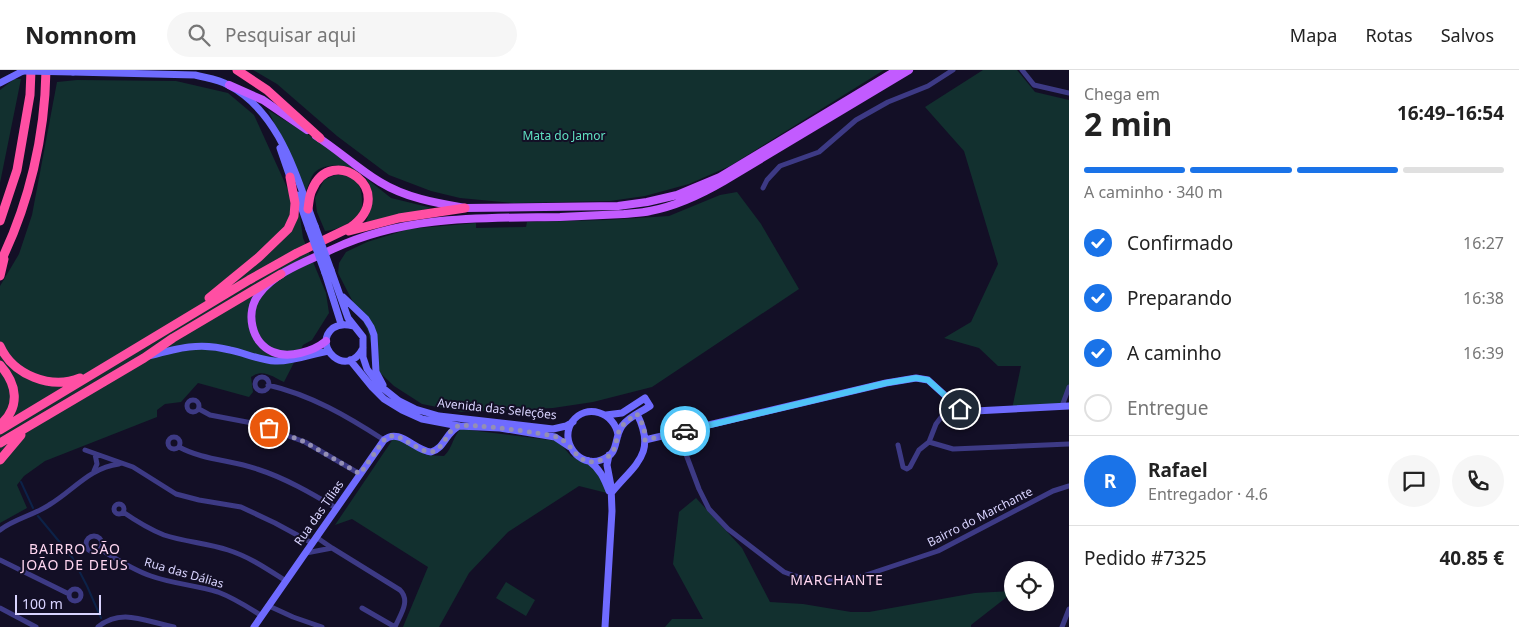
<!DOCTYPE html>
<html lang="pt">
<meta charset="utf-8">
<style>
:root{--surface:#fff;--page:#f6f6f6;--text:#222;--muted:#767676;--line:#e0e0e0;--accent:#1a73e8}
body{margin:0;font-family:"Noto Sans",sans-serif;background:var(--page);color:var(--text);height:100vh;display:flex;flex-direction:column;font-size:19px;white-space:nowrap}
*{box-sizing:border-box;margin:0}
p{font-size:16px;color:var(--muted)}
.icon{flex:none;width:28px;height:28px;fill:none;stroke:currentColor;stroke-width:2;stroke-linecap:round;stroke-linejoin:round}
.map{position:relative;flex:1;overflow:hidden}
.drawer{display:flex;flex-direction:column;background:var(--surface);width:450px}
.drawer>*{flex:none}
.tools{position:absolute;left:1004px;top:491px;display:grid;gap:10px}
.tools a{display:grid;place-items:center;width:50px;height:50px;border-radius:50%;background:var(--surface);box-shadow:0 2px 8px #0003;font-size:25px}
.scale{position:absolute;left:15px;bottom:12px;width:86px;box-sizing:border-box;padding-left:5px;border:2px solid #d9d4ff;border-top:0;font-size:14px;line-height:18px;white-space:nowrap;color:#d9d4ff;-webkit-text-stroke:4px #130f26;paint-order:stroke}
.pin{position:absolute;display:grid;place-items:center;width:42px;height:42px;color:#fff;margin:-21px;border:2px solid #fff;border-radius:50%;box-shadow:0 1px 5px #0007}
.courier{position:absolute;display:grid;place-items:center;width:50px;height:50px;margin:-25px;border:4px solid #4fc3f7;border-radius:50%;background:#fff;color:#222;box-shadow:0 1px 6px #0007}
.summary em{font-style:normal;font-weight:700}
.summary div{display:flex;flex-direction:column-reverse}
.summary{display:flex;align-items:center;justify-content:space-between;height:85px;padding:0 15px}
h1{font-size:32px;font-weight:700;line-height:38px}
.bar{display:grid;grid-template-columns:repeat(4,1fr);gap:8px 5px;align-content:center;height:60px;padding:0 15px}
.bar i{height:6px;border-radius:4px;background:var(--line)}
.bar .current{background:var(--accent)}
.bar p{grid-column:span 4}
.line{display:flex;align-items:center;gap:12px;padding:0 15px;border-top:1px solid var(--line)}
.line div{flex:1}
.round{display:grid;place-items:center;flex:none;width:52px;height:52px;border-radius:26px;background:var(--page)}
ol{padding:0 15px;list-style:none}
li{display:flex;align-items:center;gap:15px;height:55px}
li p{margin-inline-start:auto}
li .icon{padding:5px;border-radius:50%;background:var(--accent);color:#fff;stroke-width:4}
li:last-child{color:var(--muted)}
li i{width:28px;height:28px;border:2px solid var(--line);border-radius:50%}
header{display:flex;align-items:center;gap:30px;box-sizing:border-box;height:70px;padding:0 25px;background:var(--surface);border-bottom:1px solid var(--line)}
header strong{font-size:24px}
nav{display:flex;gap:28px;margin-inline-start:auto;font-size:18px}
.search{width:350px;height:45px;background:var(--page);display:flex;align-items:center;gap:12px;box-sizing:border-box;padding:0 18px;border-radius:28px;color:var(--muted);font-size:19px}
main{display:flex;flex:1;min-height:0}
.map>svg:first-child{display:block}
</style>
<header>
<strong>Nomnom</strong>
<div class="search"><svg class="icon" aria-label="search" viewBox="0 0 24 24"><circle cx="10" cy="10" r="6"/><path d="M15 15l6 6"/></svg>Pesquisar aqui</div>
<nav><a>Mapa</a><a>Rotas</a><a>Salvos</a></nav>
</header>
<main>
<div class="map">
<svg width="1069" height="557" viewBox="0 0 1069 557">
<rect width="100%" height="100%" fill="#130f26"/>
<!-- green -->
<path fill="#12302f" d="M 253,0 L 884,0 L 730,96 L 689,114 L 645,126 L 610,131 L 513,133 L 460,128 L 431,121 L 389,105 L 337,66 L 277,14 Z
M 983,0 L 1017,0 L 1035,22 L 1069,30 L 1069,317 L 1063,337 L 1012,339 L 1021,296 L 998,296 L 979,278 L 944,268 L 971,252 L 998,194 L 964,81 L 925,37 Z
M 14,9 L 21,9 L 0,113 L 0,20 Z
M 77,10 L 176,11 L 228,23 L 254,45 L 300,146 L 303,168 L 326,223 L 329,243 L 312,270 L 303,275 L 284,312 C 273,307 263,298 251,307 L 253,322 L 249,327 L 198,313 L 181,332 L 165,334 L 157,340 L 157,347 L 45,391 L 24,406 L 17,415 L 27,438 L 0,453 L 0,216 L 19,184 L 32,145 L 57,12 Z
M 268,40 L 322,73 L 391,128 L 432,138 L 366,152 C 370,142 374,125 369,114 C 362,96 328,89 314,103 C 311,107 308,116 306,121 Z
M 335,105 C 339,105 345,104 348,105 C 364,111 362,130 362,142 C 351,152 340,160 325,161 L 317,142 L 315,128 L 324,110 Z
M 737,122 L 761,154 L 799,219 L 652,317 L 593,332 L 553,338 L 462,342 L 422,334 L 394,316 L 377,300 L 368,261 L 338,203 L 339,193 L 346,182 L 367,172 L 409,159 L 476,153 L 476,158 L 526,157 L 527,152 L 606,150 L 669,146 L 720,125 Z
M 461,359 L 558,371 L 571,386 L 597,399 L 607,423 L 579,416 L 508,462 L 469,503 L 439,557 L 403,557 L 428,497 L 352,449 L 335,455 L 393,369 L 400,370 L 426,385 L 444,386 C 453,378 453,365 461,359 Z
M 696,428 L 742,478 L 770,532 L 803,534 L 851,542 L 869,542 L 975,523 L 1012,521 L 1012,523 L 971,555 L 971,557 L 665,557 L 672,549 L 703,549 L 673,494 L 679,442 Z
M 506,512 L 535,530 L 526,546 L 496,528 Z"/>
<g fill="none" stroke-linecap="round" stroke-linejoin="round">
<!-- stream -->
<path stroke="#0c2248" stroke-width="2" d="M 21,412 L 33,438
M 38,446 L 72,487 L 87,516 L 101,548"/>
<!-- street -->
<path stroke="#3d3a85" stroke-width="5" d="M 1022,0 L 1034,15 L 1069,23
M 763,118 L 767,110 L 780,96 L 819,82 L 856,50 L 888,32 L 928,16 L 953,0
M255 314a7 7 0 1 1 14 0a7 7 0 1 1-14 0Z
M 268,315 C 311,325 347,346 384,370
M187 336a6 6 0 1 1 12 0a6 6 0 1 1-12 0Z
M 1062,336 L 1069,317
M 199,339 L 210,345 L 252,353 L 305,372 L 360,404
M 678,363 L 699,419 L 709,439 L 728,459 L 784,502 L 795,506 L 827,511 L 860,507 L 938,481 L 1053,421 L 1069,416
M168 373a6 6 0 1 1 12 0a6 6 0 1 1-12 0Z
M 929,372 L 953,379 L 1069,374
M 898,375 L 903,397 L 907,399 L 910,397 L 919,380 L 929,372 L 936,354 L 952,333
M 179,377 C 203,390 231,390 257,399 C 285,408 311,423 336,438
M 85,380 L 133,397 L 176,424 L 199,430 L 241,437 L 275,453 L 312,473
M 94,401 L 97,394 L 95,384
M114 439a5 5 0 1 1 10 0a5 5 0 1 1-10 0Z
M 123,442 C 136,451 149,459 164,465 C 185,472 207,473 228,480 C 250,487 267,499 286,511
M 0,460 C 14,449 34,445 49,435 C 74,420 89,398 119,394
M86 474a8 8 0 1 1 16 0a8 8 0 1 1-16 0Z
M 316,467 L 332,478
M 100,479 C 116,489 133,500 151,506 C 173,514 196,515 218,522 C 234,528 248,537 262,546
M 306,483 L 332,478 L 400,520 C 411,531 400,545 395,557
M 0,490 L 69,524
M69 525a6 6 0 1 1 12 0a6 6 0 1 1-12 0Z
M 269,536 L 293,547 L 322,557
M 0,538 L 36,557
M 362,538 L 395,557
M 98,557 C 121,537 147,552 174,557
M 1062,557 L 1069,539"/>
<!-- secondary -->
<path stroke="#6f6bff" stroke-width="7" d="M 73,2 L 195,5 C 206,8 218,9 228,15 C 280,42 296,106 315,156
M 0,13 L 23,1
M 280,78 L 291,110
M 297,125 L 309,159
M 331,200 L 348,248 L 363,267 L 363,287 L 367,299 L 379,315 L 399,331 L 415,339 L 439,346 L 553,359 L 566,356 L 573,352
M 325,203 L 341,254
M 343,227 L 366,249 L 371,257 L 374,265 L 376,302 L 383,315
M 353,256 C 346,254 339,254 333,258 C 311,276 347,310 363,278
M 149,286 C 178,278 200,272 230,280 C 245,283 259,290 275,291 C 294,292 310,284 329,281
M 350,290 L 372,317 L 384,329 L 402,340 L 422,349 L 459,356 L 500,358 L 555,367 L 570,377
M 606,345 L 622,343 L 645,328 L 650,336 C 641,342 628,347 622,356 C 613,369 620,384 601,390 C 579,398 559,371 572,352 C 586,332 615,343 618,365
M 645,370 L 886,313 L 916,308 L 928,310 L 960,339 L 975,341 L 1069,336
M 589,391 C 600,399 604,408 609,421
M 612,422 C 635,394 657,384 637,344
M 254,557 L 384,370 C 399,357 415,381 431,382 C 445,378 446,362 459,356
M 605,557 L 612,441 L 611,416 L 607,395 L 609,385"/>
<!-- primary -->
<path stroke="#c25bff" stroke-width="8" d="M 229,15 L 263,30 L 307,60
M 316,66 C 338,80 357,98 380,112 C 406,128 436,133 465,138 L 618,136 L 647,132 L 677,125 L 720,107 L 897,0
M 326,271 C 314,281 289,289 273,282 C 251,273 245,242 259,224 C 276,201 308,191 333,179 C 406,145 481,148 560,147 C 581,146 602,145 624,144 C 633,143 642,143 650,141 C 677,136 700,125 724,111 L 909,0"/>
<!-- highway -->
<path stroke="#ff4fa3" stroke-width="9" d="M 237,0 L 267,20 L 320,68
M 0,151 L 17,100 L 30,25 L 31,0
M 349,161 L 399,148 L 465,138
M 0,193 C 29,134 45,66 46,0
M 0,206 L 4,189
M 209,228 L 259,187 L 288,159 L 294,146 L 295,133 L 290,107
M 0,276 C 13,305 51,320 80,308
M 0,295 C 17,314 21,337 0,355
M 0,360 L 249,210 L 297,183 L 351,157 C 400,121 331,72 312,120 C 309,126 309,133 308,139
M 0,373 L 144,288 L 173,268 L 281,204
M 0,390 L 21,365"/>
<!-- secondary-bridge -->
<path stroke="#6f6bff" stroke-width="7" d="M 23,1 L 73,2
M 315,156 L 331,200
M 309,159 L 325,203"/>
</g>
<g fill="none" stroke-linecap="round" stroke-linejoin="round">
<!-- done -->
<path stroke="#948fb3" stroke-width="5" stroke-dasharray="0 9" d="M 269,358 L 305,372 L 360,404 L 384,370 L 389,366 L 397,366 L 422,380 L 431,382 C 446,378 446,360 458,356 C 470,353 543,363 557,367 C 574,373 577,399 601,390 C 619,384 614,371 620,359 C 624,352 631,348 637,344 L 644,357 L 645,370 L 685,361"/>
<!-- route -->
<path stroke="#4fc3f7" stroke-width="6" d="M 685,361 L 886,313 L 916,308 L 928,310 L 960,339"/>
</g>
<g text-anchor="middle" stroke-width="4" stroke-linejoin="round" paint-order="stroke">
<!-- park labels -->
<g font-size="12" fill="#5fe0c0" stroke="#130f26">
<text x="564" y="70">Mata do Jamor</text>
</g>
<!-- street labels -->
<g font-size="12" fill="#d9d4ff" stroke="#130f26">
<text transform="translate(497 339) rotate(6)" y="4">Avenida das Seleções</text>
<text transform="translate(319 443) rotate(-55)" y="4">Rua das Tílias</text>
<text transform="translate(980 447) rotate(-27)" y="4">Bairro do Marchante</text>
<text transform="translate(184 503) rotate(16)" y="4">Rua das Dálias</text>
</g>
<!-- neighbourhood labels -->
<g font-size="14" letter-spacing="1" fill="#ffd6f0" stroke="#130f26">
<text x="75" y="484">BAIRRO SÃO<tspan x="75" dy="16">JOÃO DE DEUS</tspan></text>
<text x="837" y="515">MARCHANTE</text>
</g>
</g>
</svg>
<div class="tools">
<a><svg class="icon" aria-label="locate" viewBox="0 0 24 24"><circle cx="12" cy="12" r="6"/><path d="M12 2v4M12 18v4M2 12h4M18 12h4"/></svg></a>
</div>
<div class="scale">100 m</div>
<div class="pin" style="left:269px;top:358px;background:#ea580c"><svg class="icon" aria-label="bag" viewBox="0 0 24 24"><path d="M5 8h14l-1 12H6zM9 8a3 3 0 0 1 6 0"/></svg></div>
<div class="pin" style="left:960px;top:339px;background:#1f2937"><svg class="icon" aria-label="home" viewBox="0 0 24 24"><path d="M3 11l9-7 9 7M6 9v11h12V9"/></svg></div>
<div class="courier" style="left:685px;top:361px"><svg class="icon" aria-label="car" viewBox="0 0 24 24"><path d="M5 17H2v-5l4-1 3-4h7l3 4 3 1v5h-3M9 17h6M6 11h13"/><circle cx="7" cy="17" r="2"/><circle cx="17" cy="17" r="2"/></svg></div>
</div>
<section class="drawer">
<div class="summary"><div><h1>2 min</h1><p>Chega em</p></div><em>16:49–16:54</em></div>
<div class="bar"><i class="current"></i><i class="current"></i><i class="current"></i><i></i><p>A caminho · 340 m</p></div>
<ol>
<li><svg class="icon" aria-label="check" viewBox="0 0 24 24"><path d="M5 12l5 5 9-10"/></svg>Confirmado<p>16:27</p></li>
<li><svg class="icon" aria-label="check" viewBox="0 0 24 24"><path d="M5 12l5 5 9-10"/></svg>Preparando<p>16:38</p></li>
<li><svg class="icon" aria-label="check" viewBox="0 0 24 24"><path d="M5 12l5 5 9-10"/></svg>A caminho<p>16:39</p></li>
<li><i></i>Entregue</li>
</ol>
<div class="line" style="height:90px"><b class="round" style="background:var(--accent);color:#fff">R</b><div><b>Rafael</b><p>Entregador · 4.6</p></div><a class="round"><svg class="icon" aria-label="chat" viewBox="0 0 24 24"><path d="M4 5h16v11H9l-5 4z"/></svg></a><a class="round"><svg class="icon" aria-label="phone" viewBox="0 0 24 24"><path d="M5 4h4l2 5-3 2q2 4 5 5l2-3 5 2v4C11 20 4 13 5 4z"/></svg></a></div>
<div class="line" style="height:65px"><div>Pedido #7325</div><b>40.85 €</b></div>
</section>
</main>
